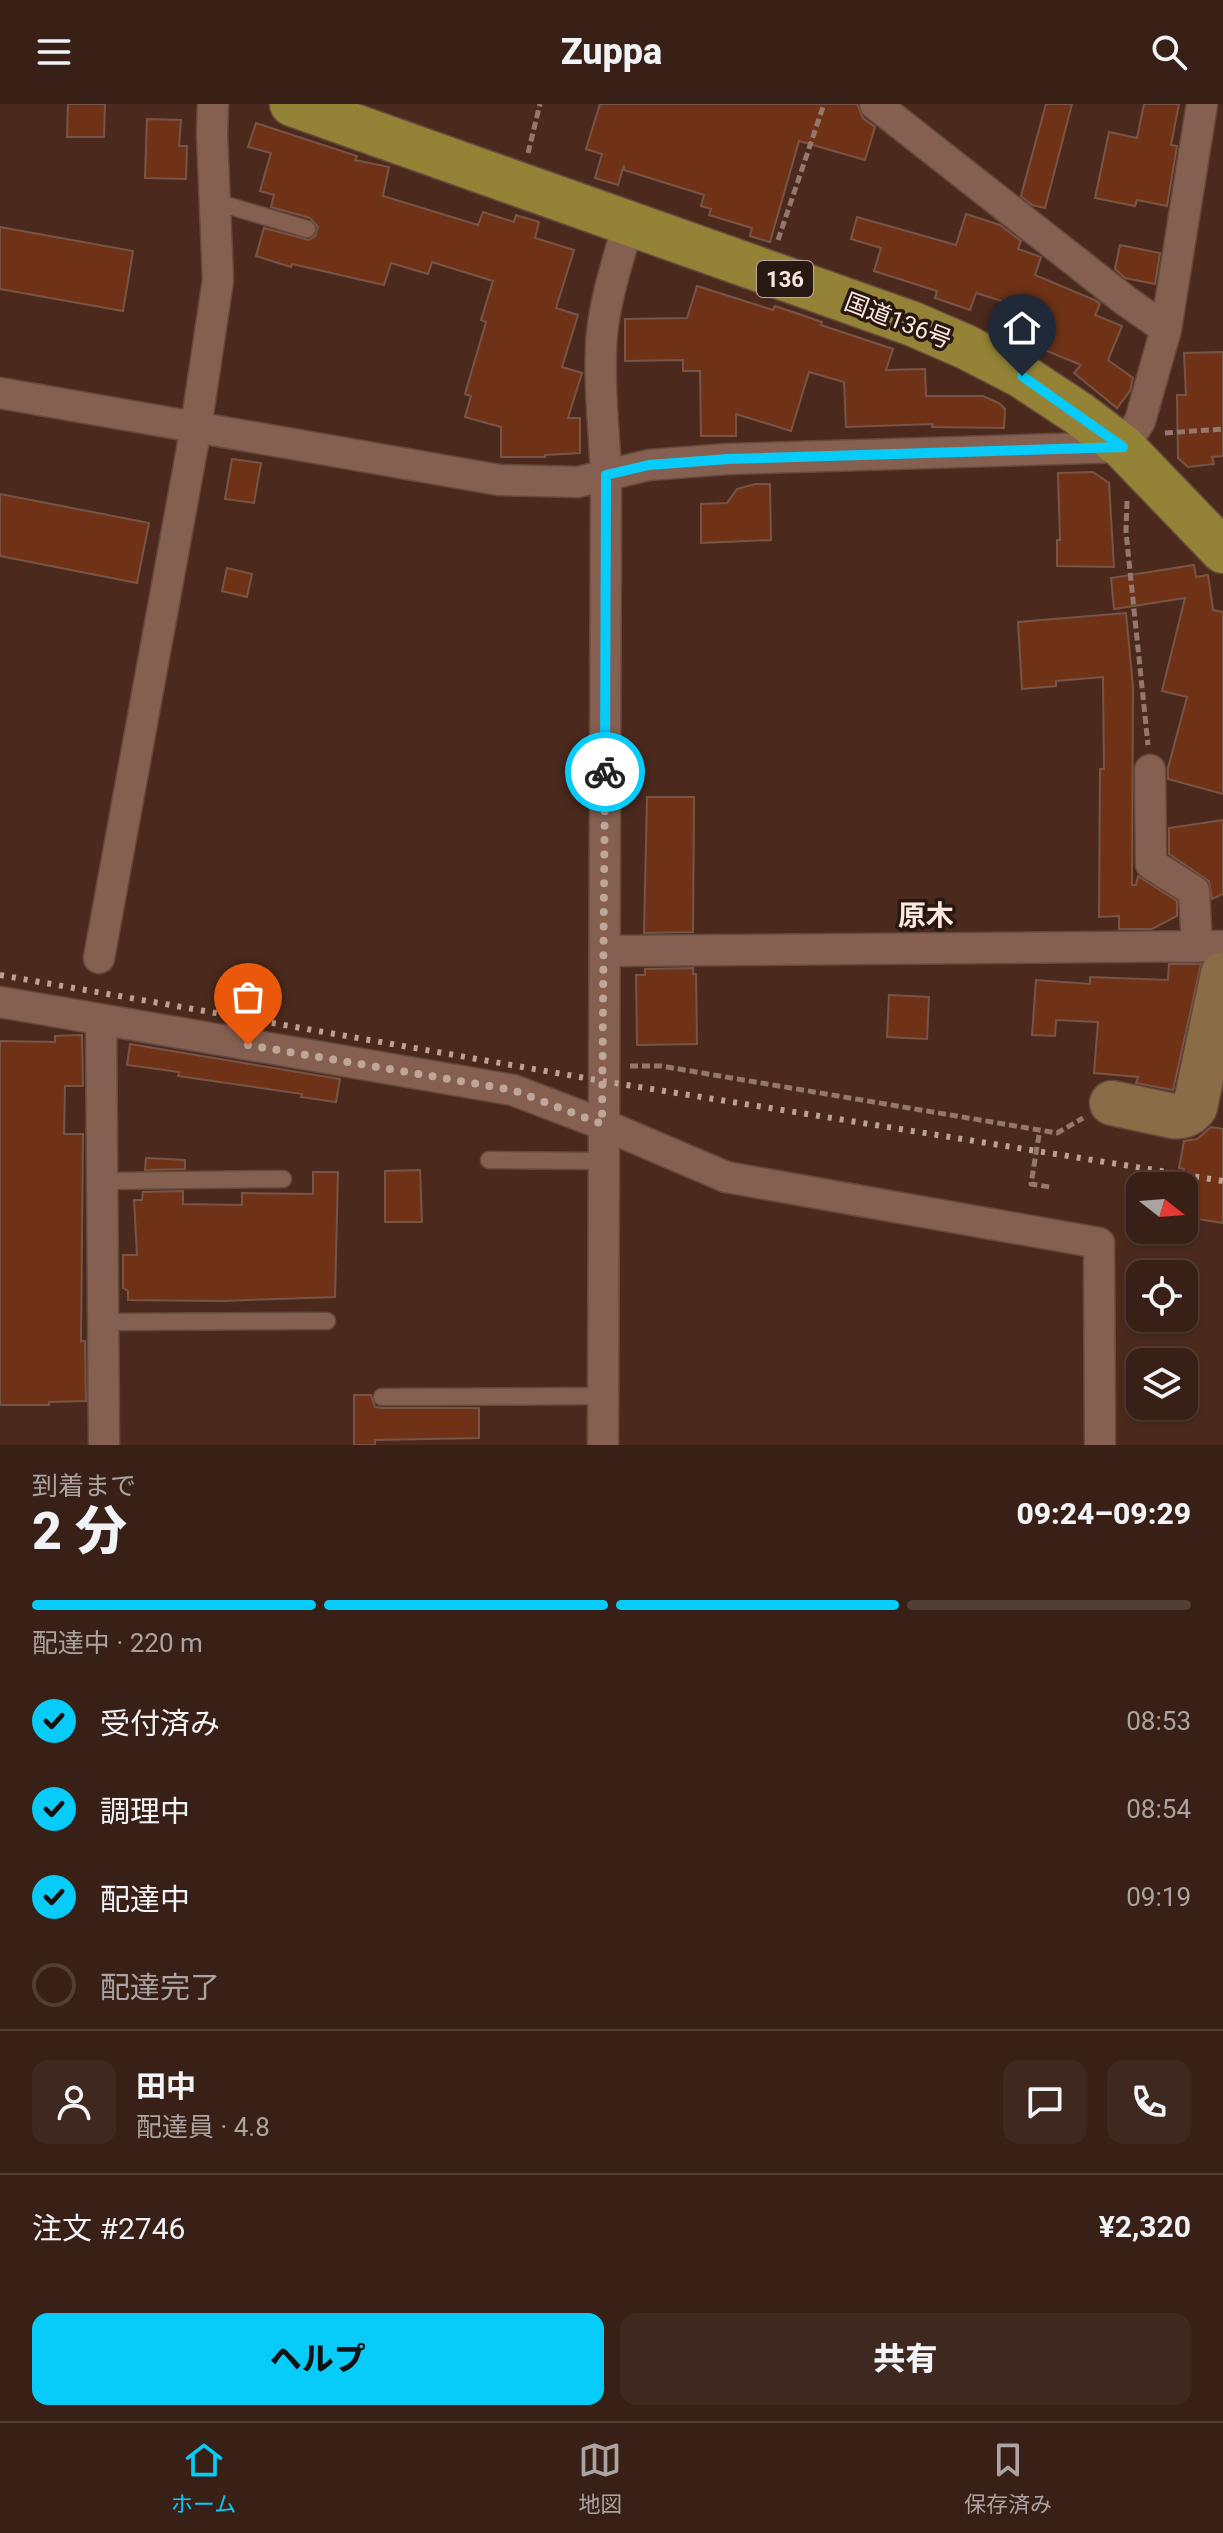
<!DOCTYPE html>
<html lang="ja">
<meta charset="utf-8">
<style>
:root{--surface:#382016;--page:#3f281f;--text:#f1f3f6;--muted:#aba3a1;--line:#523e35;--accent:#07cbf9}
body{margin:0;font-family:Roboto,"Noto Sans JP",sans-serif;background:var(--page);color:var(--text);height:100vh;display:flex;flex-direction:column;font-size:30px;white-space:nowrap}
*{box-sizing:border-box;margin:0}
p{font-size:26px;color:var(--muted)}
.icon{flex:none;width:44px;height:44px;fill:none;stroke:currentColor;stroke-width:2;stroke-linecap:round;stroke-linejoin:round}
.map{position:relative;height:1341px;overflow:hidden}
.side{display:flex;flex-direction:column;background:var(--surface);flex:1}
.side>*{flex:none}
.needle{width:52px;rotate:107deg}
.tools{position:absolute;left:1126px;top:1068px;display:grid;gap:16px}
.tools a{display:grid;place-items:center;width:72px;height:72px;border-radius:16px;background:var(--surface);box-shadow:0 2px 6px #0004,0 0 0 2px var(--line);font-size:40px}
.pin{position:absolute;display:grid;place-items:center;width:68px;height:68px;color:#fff;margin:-82px -34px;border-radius:50% 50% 50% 0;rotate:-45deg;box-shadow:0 0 8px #0007}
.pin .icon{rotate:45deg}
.courier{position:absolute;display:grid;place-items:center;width:80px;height:80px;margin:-40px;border:6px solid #07cbf9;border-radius:50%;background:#fff;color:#222;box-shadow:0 2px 10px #0007}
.headline em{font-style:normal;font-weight:800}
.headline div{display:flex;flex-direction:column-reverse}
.headline{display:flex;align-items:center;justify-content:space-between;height:136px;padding:0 32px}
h1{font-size:52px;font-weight:800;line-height:60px}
.bar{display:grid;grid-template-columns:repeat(4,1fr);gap:12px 8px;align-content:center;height:96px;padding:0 32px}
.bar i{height:10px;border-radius:6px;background:var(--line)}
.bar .current{background:var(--accent)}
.bar p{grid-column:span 4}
.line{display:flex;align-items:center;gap:20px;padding:0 32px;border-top:2px solid var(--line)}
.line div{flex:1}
.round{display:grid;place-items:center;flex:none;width:84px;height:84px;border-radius:16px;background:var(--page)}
ol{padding:0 32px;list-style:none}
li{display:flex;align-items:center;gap:24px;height:88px}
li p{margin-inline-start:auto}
li .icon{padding:8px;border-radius:50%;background:var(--accent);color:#111;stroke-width:4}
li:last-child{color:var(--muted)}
li i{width:44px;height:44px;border:4px solid var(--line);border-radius:50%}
.cta{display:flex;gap:16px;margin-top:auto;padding:16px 32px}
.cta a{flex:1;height:92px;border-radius:16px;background:var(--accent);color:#111;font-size:32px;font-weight:800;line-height:92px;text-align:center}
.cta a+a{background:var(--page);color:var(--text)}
header{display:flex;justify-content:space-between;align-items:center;height:104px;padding:0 32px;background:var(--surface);font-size:36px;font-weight:800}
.tab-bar{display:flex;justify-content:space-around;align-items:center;height:112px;border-top:2px solid var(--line);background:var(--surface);font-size:22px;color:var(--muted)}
.tab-bar a{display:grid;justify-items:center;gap:4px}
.tab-bar .current{color:var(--accent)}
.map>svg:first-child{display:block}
</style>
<header><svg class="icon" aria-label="menu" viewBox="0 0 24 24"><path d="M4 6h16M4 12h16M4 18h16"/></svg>Zuppa<svg class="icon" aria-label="search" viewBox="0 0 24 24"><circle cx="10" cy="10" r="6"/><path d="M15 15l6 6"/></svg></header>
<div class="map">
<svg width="1223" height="1341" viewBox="0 0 1223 1341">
<rect width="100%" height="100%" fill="#4b2a1d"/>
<!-- building -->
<path fill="#6f3217" stroke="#785446" stroke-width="2" d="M 68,0 L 105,0 L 104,33 L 67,33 Z
M 600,0 L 857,0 L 863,14 L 875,23 L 865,56 L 799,37 L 770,138 L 750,132 L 752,124 L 709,111 L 711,105 L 701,102 L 704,91 L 624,66 L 624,61 L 618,81 L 595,74 L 602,50 L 586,45 Z
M 1046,0 L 1072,0 L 1045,104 L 1032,101 L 1021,92 Z
M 1144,0 L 1179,0 L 1171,41 L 1177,42 L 1167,102 L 1137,96 L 1135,102 L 1095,94 L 1109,28 L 1137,34 Z
M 147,15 L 181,16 L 179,42 L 187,42 L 186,75 L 145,74 Z
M 256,19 L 357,52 L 355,56 L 389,63 L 383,92 L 478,121 L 483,108 L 514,118 L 516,111 L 539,118 L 535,134 L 574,146 L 556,204 L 578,211 L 562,263 L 582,269 L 568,314 L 580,314 L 580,349 L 545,351 L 545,353 L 501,353 L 501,323 L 465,313 L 471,292 L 465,290 L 486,218 L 481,216 L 493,177 L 432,158 L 428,170 L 391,159 L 384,181 L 292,160 L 291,163 L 256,152 L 264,124 L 309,136 L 315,132 L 318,123 L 310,114 L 271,103 L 274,91 L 260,87 L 271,49 L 248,43 Z
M 966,110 L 1000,121 L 1021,137 L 1018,145 L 1041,153 L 1035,171 L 1097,197 L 1100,200 L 1095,211 L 1122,222 L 1108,256 L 1133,274 L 1130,287 L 1117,304 L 1074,269 L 1081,261 L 1042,245 L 1049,226 L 1042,224 L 1048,211 L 976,189 L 970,206 L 935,194 L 937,187 L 874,167 L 881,144 L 851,135 L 857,113 L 956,141 Z
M 0,123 L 133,147 L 123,207 L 0,185 Z
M 1120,141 L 1160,149 L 1155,180 L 1125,174 L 1115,165 Z
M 697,182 L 773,206 L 775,202 L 822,218 L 821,221 L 893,245 L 886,266 L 925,265 L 926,292 L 983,292 L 999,299 L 1005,305 L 1004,324 L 932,323 L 933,320 L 846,323 L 844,278 L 809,268 L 791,327 L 736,310 L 736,332 L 701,332 L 700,267 L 683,267 L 683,256 L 625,257 L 625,215 L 687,214 Z
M 1223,248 L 1223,352 L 1212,353 L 1214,360 L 1188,363 L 1178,354 L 1177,291 L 1186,291 L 1184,249 Z
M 232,355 L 261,359 L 254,399 L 225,395 Z
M 1093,368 L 1109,379 L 1114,463 L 1057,462 L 1057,436 L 1060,436 L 1058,369 Z
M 755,380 L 770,380 L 771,436 L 701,439 L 701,400 L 727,399 L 737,385 Z
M 0,390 L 149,419 L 137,479 L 0,452 Z
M 1194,461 L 1196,473 L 1208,471 L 1213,506 L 1223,508 L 1223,690 L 1168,675 L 1168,664 L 1187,593 L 1162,587 L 1185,494 L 1114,505 L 1111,474 Z
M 227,464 L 252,470 L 247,493 L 222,487 Z
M 1126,509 L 1133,583 L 1132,781 L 1136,781 L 1138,772 L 1177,797 L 1177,812 L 1152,825 L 1119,825 L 1119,812 L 1099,813 L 1100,665 L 1104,665 L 1103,573 L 1056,577 L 1056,582 L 1022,585 L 1018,518 Z
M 647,693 L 694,693 L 693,828 L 644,829 Z
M 1223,716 L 1223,790 L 1212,795 L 1209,777 L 1169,750 L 1169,724 Z
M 1169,860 L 1201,860 L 1173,986 L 1136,979 L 1138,973 L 1094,969 L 1098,918 L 1056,916 L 1055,932 L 1032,931 L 1036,876 L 1090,880 L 1090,873 L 1168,876 Z
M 693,864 L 693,870 L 696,870 L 697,940 L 637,941 L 636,871 L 645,871 L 645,865 Z
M 889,891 L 929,893 L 927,935 L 887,933 Z
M 82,931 L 83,982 L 65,982 L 64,1030 L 83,1030 L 81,1237 L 85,1237 L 86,1297 L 49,1298 L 49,1301 L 0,1301 L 0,937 L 55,938 L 55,932 Z
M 130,940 L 340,975 L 336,998 L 301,993 L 302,990 L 178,972 L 179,968 L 127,961 Z
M 1211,1023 L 1223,1025 L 1223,1119 L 1184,1113 L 1184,1065 L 1179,1064 L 1184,1037 L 1197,1035 Z
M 146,1054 L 185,1056 L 185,1065 L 145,1066 Z
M 420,1066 L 422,1118 L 385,1118 L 385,1067 Z
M 313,1068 L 338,1068 L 335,1193 L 220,1197 L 128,1196 L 128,1187 L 123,1184 L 123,1151 L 137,1151 L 134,1096 L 142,1096 L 143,1088 L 183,1087 L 183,1100 L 242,1101 L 242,1089 L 313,1090 Z
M 354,1291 L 371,1291 L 375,1303 L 382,1304 L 479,1304 L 479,1334 L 375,1336 L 375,1341 L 354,1341 Z"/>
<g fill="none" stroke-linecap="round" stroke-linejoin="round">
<!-- service casing -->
<g stroke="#65493d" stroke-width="19">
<path id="service" d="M 216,98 L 307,125
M 489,1056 L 602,1057
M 102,1077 L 283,1075
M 103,1218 L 327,1217
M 382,1293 L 603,1292"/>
</g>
<!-- minor casing -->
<g stroke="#65493d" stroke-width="33">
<path id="minor" d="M 875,0 L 1126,197 L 1166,225
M 0,289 L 499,376 L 578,378 L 649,361 L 728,355 L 1123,343 L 1140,317 L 1166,225 L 1202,0
M 1150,666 L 1151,760 L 1194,787 L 1197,843
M 605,847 L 1223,842
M 99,854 L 196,323 L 218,176 L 212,30 L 213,0
M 0,898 L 513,986 L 602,1020 L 726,1073 L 1099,1139 L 1100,1341
M 101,916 L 104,1341
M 603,1341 L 606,371 C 604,324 598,275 602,229 C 606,192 618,156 628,121"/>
</g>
<!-- secondary casing -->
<g stroke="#65493d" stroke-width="47">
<path id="secondary" d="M 1112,999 L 1173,1012 C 1183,1013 1189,1011 1195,1003 L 1223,870"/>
</g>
<!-- trunk casing -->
<g stroke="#65493d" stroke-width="47">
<path id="trunk" d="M 292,0 L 913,220 L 966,243 L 1022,272 L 1078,309 L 1123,343 L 1223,447"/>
</g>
<!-- path -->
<path stroke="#95786d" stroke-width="5" stroke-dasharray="8 4" stroke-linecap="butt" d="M 528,49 L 540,0
M 778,136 L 824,0
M 1165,329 L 1223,325
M 1127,397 L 1126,428 L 1148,641
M 630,962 L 661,962 L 1057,1029 L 1083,1014
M 1039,1031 L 1031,1080 L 1050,1083"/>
<!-- service -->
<use href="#service" stroke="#856051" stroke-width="16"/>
<!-- minor -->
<use href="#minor" stroke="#856051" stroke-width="30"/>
<!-- secondary -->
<use href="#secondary" stroke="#8a6d47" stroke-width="44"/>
<!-- trunk -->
<use href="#trunk" stroke="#948336" stroke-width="44"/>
<!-- rail -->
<path stroke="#bba196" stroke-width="6" stroke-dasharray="4 8" stroke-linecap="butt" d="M 0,871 L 602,977 L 1223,1077"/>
</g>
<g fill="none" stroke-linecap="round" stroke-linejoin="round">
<!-- done -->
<path stroke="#bfa59a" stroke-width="8" stroke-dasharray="0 14.4" d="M 248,941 L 513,986 L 602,1020 L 605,668"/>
<!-- route -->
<path stroke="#07cbf9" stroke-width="10" d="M 605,668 L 606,371 L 649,361 L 728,355 L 1123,343 L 1022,272"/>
</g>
<g text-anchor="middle" stroke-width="7" stroke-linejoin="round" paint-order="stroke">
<!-- shield labels -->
<rect fill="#271812" stroke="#bda9a1" stroke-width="2" x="757" y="157" width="56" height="36" rx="6"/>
<g font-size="22" font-weight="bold" fill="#fde7de">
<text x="785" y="183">136</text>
</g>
<!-- street labels -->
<g font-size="24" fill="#fde7de" stroke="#271812">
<text transform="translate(898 217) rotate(21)" y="8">国道136号</text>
</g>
<!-- quarter labels -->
<g font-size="28" font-weight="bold" fill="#fde7de" stroke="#271812">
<text x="926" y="821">原木</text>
</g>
</g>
</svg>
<div class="tools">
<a><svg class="needle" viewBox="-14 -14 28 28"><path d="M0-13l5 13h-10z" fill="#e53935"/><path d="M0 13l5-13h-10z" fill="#aba3a1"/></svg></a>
<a><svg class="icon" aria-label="locate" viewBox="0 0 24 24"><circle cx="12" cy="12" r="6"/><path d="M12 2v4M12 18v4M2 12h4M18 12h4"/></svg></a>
<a><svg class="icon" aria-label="layers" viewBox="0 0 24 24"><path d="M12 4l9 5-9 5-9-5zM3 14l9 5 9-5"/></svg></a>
</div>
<div class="pin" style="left:248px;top:941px;background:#ea580c"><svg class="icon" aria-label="bag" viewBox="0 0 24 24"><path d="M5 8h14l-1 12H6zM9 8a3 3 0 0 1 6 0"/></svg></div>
<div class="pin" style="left:1022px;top:272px;background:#1f2937"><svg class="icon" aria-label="home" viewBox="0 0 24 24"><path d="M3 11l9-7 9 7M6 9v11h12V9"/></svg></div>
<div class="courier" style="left:605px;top:668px"><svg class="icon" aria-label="bike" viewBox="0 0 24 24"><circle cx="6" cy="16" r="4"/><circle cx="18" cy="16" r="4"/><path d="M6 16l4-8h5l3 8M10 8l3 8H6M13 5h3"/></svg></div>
</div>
<section class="side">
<div class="headline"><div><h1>2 分</h1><p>到着まで</p></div><em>09:24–09:29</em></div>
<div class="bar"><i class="current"></i><i class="current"></i><i class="current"></i><i></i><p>配達中 · 220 m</p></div>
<ol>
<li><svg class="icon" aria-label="check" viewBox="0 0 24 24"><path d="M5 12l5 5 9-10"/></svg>受付済み<p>08:53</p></li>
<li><svg class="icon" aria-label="check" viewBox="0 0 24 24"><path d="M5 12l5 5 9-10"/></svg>調理中<p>08:54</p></li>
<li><svg class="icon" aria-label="check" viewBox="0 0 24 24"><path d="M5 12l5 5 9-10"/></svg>配達中<p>09:19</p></li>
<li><i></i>配達完了</li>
</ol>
<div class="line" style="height:144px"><a class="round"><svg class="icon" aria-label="person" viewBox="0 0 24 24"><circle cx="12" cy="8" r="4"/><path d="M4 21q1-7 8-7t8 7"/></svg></a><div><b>田中</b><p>配達員 · 4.8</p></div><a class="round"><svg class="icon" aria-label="chat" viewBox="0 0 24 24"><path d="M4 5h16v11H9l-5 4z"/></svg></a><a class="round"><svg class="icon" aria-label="phone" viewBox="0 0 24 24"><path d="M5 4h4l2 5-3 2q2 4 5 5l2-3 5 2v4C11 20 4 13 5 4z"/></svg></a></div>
<div class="line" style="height:104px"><div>注文 #2746</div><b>¥2,320</b></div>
<div class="cta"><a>ヘルプ</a><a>共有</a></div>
</section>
<nav class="tab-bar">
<a class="current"><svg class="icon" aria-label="home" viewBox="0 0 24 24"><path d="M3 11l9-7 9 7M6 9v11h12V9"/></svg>ホーム</a>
<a><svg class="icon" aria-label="map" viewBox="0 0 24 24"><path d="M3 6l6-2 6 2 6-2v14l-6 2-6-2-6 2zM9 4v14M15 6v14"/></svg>地図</a>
<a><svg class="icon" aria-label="saved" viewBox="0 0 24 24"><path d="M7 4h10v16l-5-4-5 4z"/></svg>保存済み</a>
</nav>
